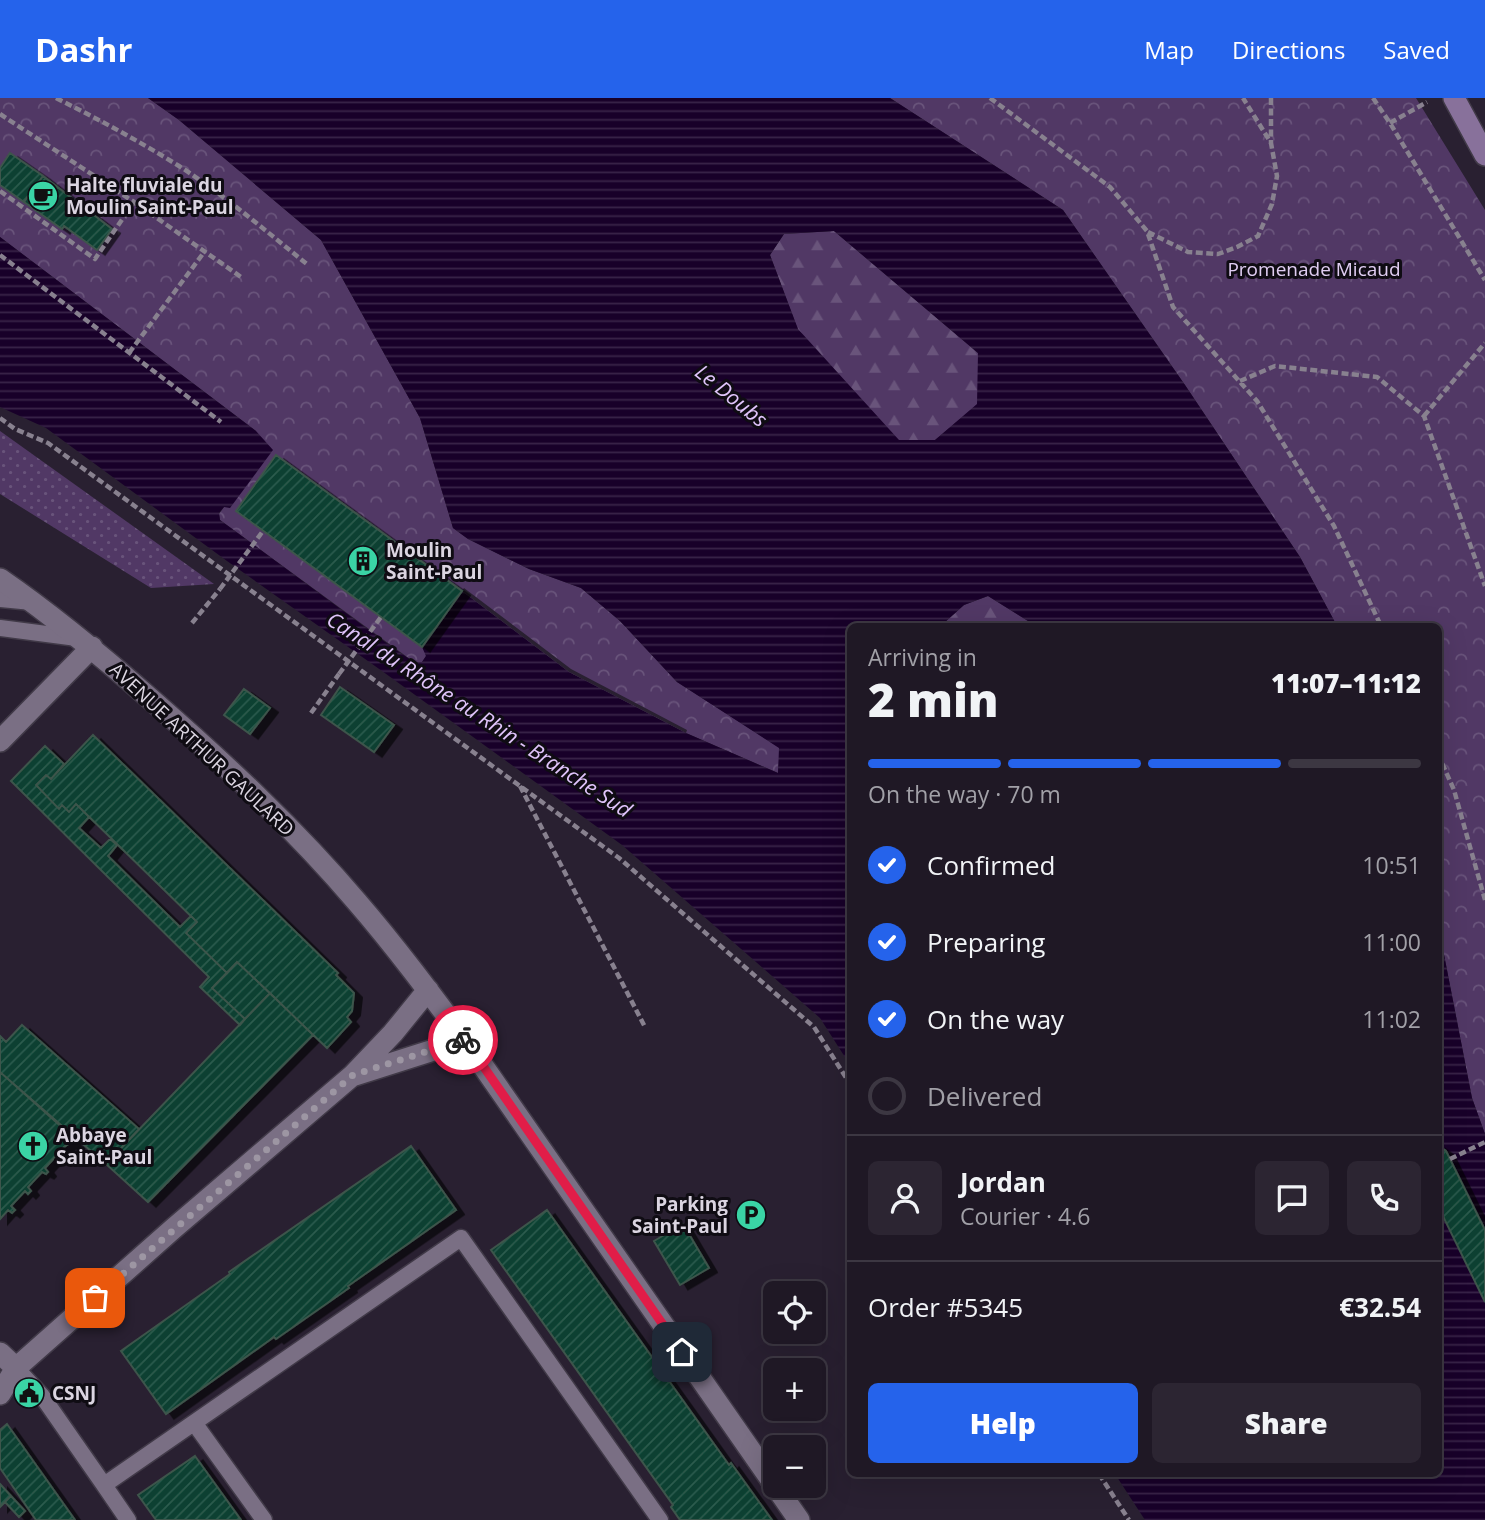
<!DOCTYPE html>
<meta charset="utf-8">
<style>
:root{--surface:#1f1825;--page:#2c2532;--text:#f1f3f6;--muted:#a1a0a7;--line:#3c3742;--accent:#2563eb}
body{margin:0;font-family:"Open Sans",sans-serif;background:var(--page);color:var(--text);height:100vh;display:flex;flex-direction:column;font-size:26px;white-space:nowrap}
*{box-sizing:border-box;margin:0}
p{font-size:23px;color:var(--muted)}
.icon{flex:none;width:38px;height:38px;fill:none;stroke:currentColor;stroke-width:2;stroke-linecap:round;stroke-linejoin:round}
.map{position:relative;flex:1;overflow:hidden}
.sheet{position:absolute;left:847px;top:525px;width:595px;height:854px;display:flex;flex-direction:column;background:var(--surface);border-radius:10px;box-shadow:0 7px 28px #0002,0 0 0 2px var(--line)}
.sheet>*{flex:none}
.fabs{position:absolute;left:763px;top:1183px;display:grid;gap:14px}
.fabs a{display:grid;place-items:center;width:63px;height:63px;border-radius:10px;background:var(--surface);box-shadow:0 7px 28px #0002,0 0 0 2px var(--line);font-size:35px}
.pin{position:absolute;display:grid;place-items:center;width:60px;height:60px;color:#fff;margin:-30px;border-radius:14px;box-shadow:0 4px 10px #0006}
.courier{position:absolute;display:grid;place-items:center;width:70px;height:70px;margin:-35px;border:5px solid #e11d48;border-radius:50%;background:#fff;color:#222;box-shadow:0 2px 9px #0007}
.head em{font-style:normal;font-weight:800}
.head div{display:flex;flex-direction:column-reverse}
.head{display:flex;align-items:center;justify-content:space-between;height:119px;padding:0 21px}
h1{font-size:46px;font-weight:800;line-height:52px}
.bar{display:grid;grid-template-columns:repeat(4,1fr);gap:10px 7px;align-content:center;height:84px;padding:0 21px}
.bar i{height:9px;border-radius:5px;background:var(--line)}
.bar .current{background:var(--accent)}
.bar p{grid-column:span 4}
.line{display:flex;align-items:center;gap:18px;padding:0 21px;border-top:2px solid var(--line)}
.line div{flex:1}
.round{display:grid;place-items:center;flex:none;width:74px;height:74px;border-radius:10px;background:var(--page)}
ol{padding:0 21px;list-style:none}
li{display:flex;align-items:center;gap:21px;height:77px}
li p{margin-inline-start:auto}
li .icon{padding:7px;border-radius:50%;background:var(--accent);color:#fff;stroke-width:4}
li:last-child{color:var(--muted)}
li i{width:38px;height:38px;border:4px solid var(--line);border-radius:50%}
.action{display:flex;gap:14px;margin-top:auto;padding:14px 21px}
.action a{flex:1;height:80px;border-radius:10px;background:var(--accent);color:#fff;font-size:28px;font-weight:800;line-height:80px;text-align:center}
.action a+a{background:var(--page);color:var(--text)}
header{display:flex;align-items:center;gap:42px;box-sizing:border-box;height:98px;padding:0 35px;background:var(--accent);color:#fff}
header strong{font-size:33px}
nav{display:flex;gap:38px;margin-inline-start:auto;font-size:24px}
.map>svg:first-child{display:block}
</style>
<header>
<strong>Dashr</strong>
<nav><a>Map</a><a>Directions</a><a>Saved</a></nav>
</header>
<div class="map">
<svg width="1485" height="1422" viewBox="0 0 1485 1422">
<defs>
<pattern id="grass-dots" width="8" height="8" patternUnits="userSpaceOnUse" patternTransform="scale(1.75)"><rect width="8" height="8" fill="#513865"/><path d="M2 2h.1M6 6h.1" fill="none" stroke="#69547b" stroke-width="1.8" stroke-linecap="round"/></pattern>
<pattern id="forest-firs" width="22" height="20" patternUnits="userSpaceOnUse" patternTransform="scale(1.75)"><rect width="22" height="20" fill="#513865"/><path d="M5 1l3.5 6h-7zM16 11l3.5 6h-7z" fill="#69547b"/></pattern>
<pattern id="park-crowns" width="20" height="18" patternUnits="userSpaceOnUse" patternTransform="scale(1.75)"><rect width="20" height="18" fill="#513865"/><path d="M2 6a3 3 0 1 1 6 0M12 15a3 3 0 1 1 6 0" fill="none" stroke="#69547b"/></pattern>
<pattern id="water-rules" width="6" height="5" patternUnits="userSpaceOnUse" patternTransform="scale(1.75)"><rect width="6" height="5" fill="#180029"/><path d="M0 2.5h6" fill="none" stroke="#392448"/></pattern>
<pattern id="building-hatch" width="6" height="6" patternUnits="userSpaceOnUse" patternTransform="scale(1.75)"><rect width="6" height="6" fill="#0a4030"/><path d="M-1 1l2-2M0 6l6-6M5 7l2-2" fill="none" stroke="#2d5b4e"/></pattern>
<filter id="shadow"><feDropShadow dx="8" dy="4.5" stdDeviation="0" flood-color="#0009"/></filter>
</defs>
<rect width="100%" height="100%" fill="#292031"/>
<!-- grass -->
<path fill="url(#grass-dots)" d="M 0,333 L 214,486 L 151,490 L 0,396 Z"/>
<!-- forest -->
<path fill="url(#forest-firs)" d="M 834,133 L 978,255 L 978,306 L 935,342 L 899,343 L 798,232 L 770,157 L 784,136 Z
M 988,498 L 1036,528 L 945,528 L 944,525 L 964,507 Z"/>
<!-- park -->
<path fill="url(#park-crowns)" d="M 0,0 L 148,0 L 179,22 L 321,142 L 420,320 L 453,430 L 468,441 L 529,471 L 581,490 L 620,523 L 677,584 L 780,650 L 778,675 L 686,635 L 424,551 L 426,558 L 422,564 L 414,564 L 220,422 L 219,416 L 224,409 L 256,333 L 0,139 Z
M 890,0 L 1416,0 L 1485,112 L 1485,1036 L 1472,1000 L 1439,831 L 1438,528 L 1337,528 L 1300,459 L 1185,287 L 1063,112 Z"/>
<!-- water -->
<path fill="url(#water-rules)" fill-rule="evenodd" d="M 148,0 L 890,0 L 1063,112 L 1185,287 L 1300,459 L 1337,528 L 1036,528 L 988,498 L 964,507 L 944,525 L 945,528 L 850,528 L 850,967 L 820,920 L 622,747 L 382,573 L 227,463 L 46,330 L 0,309 L 0,139 L 256,333 L 273,352 L 230,410 L 224,409 L 219,415 L 220,422 L 396,552 L 414,564 L 422,564 L 426,558 L 422,549 L 462,493 L 569,574 L 686,635 L 778,675 L 779,650 L 677,584 L 620,523 L 581,490 L 529,471 L 468,441 L 453,430 L 420,320 L 321,142 L 179,22 ZM 834,133 L 978,255 L 977,306 L 935,342 L 899,342 L 798,231 L 770,157 L 784,136 Z
M 1439,831 L 1472,1000 L 1485,1036 L 1485,1422 L 1145,1422 L 1115,1376 L 1438,1376 Z"/>
<!-- pier -->
<path fill="#292031" d="M 464,490 L 571,571 L 687,632 L 686,635 L 569,574 L 462,493 Z"/>
<!-- building -->
<path fill="url(#building-hatch)" stroke="#3d554b" stroke-width="2" filter="url(#shadow)" d="M 10,55 L 43,78 L 24,104 L 0,87 L 0,70 Z
M 43,78 L 112,131 L 97,152 L 64,128 L 62,131 L 24,104 Z
M 276,357 L 462,493 L 422,549 L 236,413 Z
M 340,589 L 394,627 L 374,654 L 321,617 Z
M 244,591 L 270,610 L 250,636 L 224,617 Z
M 93,637 L 338,875 L 336,877 L 354,895 L 352,913 L 347,919 L 351,924 L 327,950 L 237,864 L 227,875 L 186,835 L 197,824 L 76,706 L 69,714 L 62,707 L 59,711 L 36,687 L 46,677 L 51,681 Z
M 45,648 L 64,666 L 51,681 L 46,677 L 36,687 L 59,711 L 62,707 L 69,714 L 76,706 L 89,719 L 79,730 L 101,750 L 110,741 L 117,747 L 108,758 L 180,829 L 191,818 L 197,824 L 186,835 L 227,875 L 212,890 L 245,921 L 240,927 L 200,889 L 209,879 L 11,683 Z
M 237,864 L 270,895 L 245,921 L 212,890 Z
M 270,895 L 313,937 L 148,1104 L 106,1066 Z
M 22,927 L 139,1031 L 106,1066 L 0,974 L 0,938 L 6,944 Z
M 0,974 L 75,1041 L 63,1050 L 66,1054 L 63,1057 L 60,1054 L 45,1070 L 48,1074 L 46,1076 L 42,1074 L 28,1089 L 31,1093 L 28,1096 L 25,1093 L 11,1108 L 15,1112 L 12,1115 L 8,1112 L 0,1121 Z
M 1438,1047 L 1446,1053 L 1485,1132 L 1485,1204 L 1438,1108 Z
M 411,1048 L 456,1112 L 348,1188 L 349,1190 L 276,1241 L 274,1239 L 166,1316 L 121,1253 L 230,1176 L 229,1174 Z
M 547,1112 L 729,1367 L 731,1365 L 772,1422 L 680,1422 L 671,1409 L 673,1407 L 491,1152 Z
M 683,1126 L 709,1170 L 680,1187 L 654,1143 Z
M 7,1326 L 75,1422 L 36,1422 L 0,1370 L 0,1332 Z
M 195,1358 L 241,1422 L 156,1422 L 138,1397 Z
M 0,1386 L 11,1398 L 0,1409 Z
M 11,1398 L 25,1413 L 19,1419 L 5,1404 Z"/>
<g fill="none" stroke-linecap="round" stroke-linejoin="round">
<!-- service casing -->
<g stroke="#413a48" stroke-width="19">
<path id="service" d="M 0,501 L 32,504
M 0,530 L 77,540
M 16,1270 L 42,1298 L 104,1387 L 461,1140 L 660,1422
M 195,1326 L 264,1422
M 104,1387 L 128,1422"/>
</g>
<!-- minor casing -->
<g stroke="#413a48" stroke-width="24">
<path id="minor" d="M 0,481 C 54,518 104,560 153,603 C 225,666 295,731 357,804 C 395,848 430,895 465,942 L 799,1422
M 0,643 L 92,549
M 355,977 L 465,942
M 0,1255 L 16,1270
M 0,1296 L 16,1270 L 174,1130 L 353,977 L 393,935 L 428,892"/>
</g>
<!-- secondary casing -->
<g stroke="#413a48" stroke-width="24">
<path id="secondary" d="M 1454,0 L 1485,57"/>
</g>
<!-- path -->
<path stroke="#88818f" stroke-width="4.5" stroke-dasharray="7 3.5" stroke-linecap="butt" d="M 56,0 C 98,21 139,43 179,68 C 224,97 266,133 308,167
M 990,0 L 1110,89 L 1147,133 L 1173,209 L 1257,303 L 1334,428 L 1381,528
M 1271,0 L 1271,45
M 1373,0 L 1390,25 L 1485,182
M 0,16 L 134,104 L 241,179
M 1390,25 L 1427,4
M 0,93 L 95,161 L 134,104
M 1148,134 L 1188,154 L 1218,156 L 1237,149 L 1258,138 L 1272,106 L 1277,78 L 1271,45 L 1243,0
M 0,157 L 221,324
M 129,255 L 205,153
M 1240,283 L 1275,268 L 1377,279 L 1424,318 L 1485,488
M 1424,318 L 1485,245
M 0,320 L 15,331 L 48,345 L 619,760 L 814,929 L 850,986
M 192,525 L 220,491
M 311,615 L 339,576
M 1438,656 L 1454,692 L 1485,802
M 520,688 L 645,929
M 1450,1061 L 1485,1044
M 1099,1376 L 1129,1422"/>
<!-- service -->
<use href="#service" stroke="#7a6f84" stroke-width="16"/>
<!-- minor -->
<use href="#minor" stroke="#7a6f84" stroke-width="21"/>
<!-- secondary -->
<use href="#secondary" stroke="#88719b" stroke-width="21"/>
<!-- path-bridge -->
<path stroke="#88818f" stroke-width="4.5" stroke-dasharray="7 3.5" stroke-linecap="butt" d="M 220,491 L 263,433
M 339,576 L 381,519"/>
</g>
<g fill="none" stroke-linecap="round" stroke-linejoin="round">
<!-- done -->
<path stroke="#9d96a3" stroke-width="7" stroke-dasharray="0 12.6" d="M 95,1200 L 353,977 L 463,942"/>
<!-- route -->
<path stroke="#e11d48" stroke-width="9" d="M 463,942 L 465,942 L 682,1254"/>
</g>
<!-- icons -->
<defs>
<g id="cafe-disc" transform="scale(1.575)"><circle r="9.5" fill="#3ad4a5" stroke="#0f0c13"/><path d="M-5.5-4.5H6V0H3Q3 3.5 0 3.5H-2.5Q-5.5 3.5-5.5 0ZM3-3.2v2h1.7v-2ZM-6 4.5H4V6H-6Z" fill="#111"/></g>
<g id="building-disc" transform="scale(1.575)"><circle r="9.5" fill="#3ad4a5" stroke="#0f0c13"/><path d="M-4-6H4V6H1V3H-1V6H-4ZM-2.5-4.3h1.7v1.8h-1.7ZM.8-4.3h1.7v1.8H.8ZM-2.5-1h1.7V.8h-1.7ZM.8-1h1.7V.8H.8Z" fill="#111"/></g>
<g id="church-disc" transform="scale(1.575)"><circle r="9.5" fill="#3ad4a5" stroke="#0f0c13"/><path d="M-1.2-6h2.4v3.5h3.3v2.4h-3.3V6h-2.4V-.1h-3.3v-2.4h3.3Z" fill="#111"/></g>
<g id="parking-disc" transform="scale(1.575)"><circle r="9.5" fill="#3ad4a5" stroke="#0f0c13"/><path d="M-3.5-5.5H1a3.5 3.5 0 0 1 0 7H-1V5.5H-3.5ZM-1-3.4V-.6H.8a1.4 1.4 0 0 0 0-2.8Z" fill="#111"/></g>
<g id="civic-disc" transform="scale(1.575)"><circle r="9.5" fill="#3ad4a5" stroke="#0f0c13"/><path d="M-.6-6.5H3V-4.5H.6V-3L4-1V1h2V6H-6V1h2V-1L-.6-3ZM-1.2 2.5V6h2.4V2.5Z" fill="#111"/></g>
</defs>
<g fill-rule="evenodd">
<use href="#cafe-disc" x="43" y="98"/>
<use href="#building-disc" x="363" y="463"/>
<use href="#church-disc" x="33" y="1048"/>
<use href="#parking-disc" x="751" y="1117"/>
<use href="#civic-disc" x="29" y="1295"/>
</g>
<g text-anchor="middle" stroke-width="6" stroke-linejoin="round" paint-order="stroke">
<!-- poi labels -->
<g font-size="19" font-weight="bold" fill="#dbd5e1" stroke="#0f0c13" text-anchor="start">
<text x="66" y="94">Halte fluviale du<tspan x="66" dy="22">Moulin Saint-Paul</tspan></text>
<text x="386" y="459">Moulin<tspan x="386" dy="22">Saint-Paul</tspan></text>
<text x="56" y="1044">Abbaye<tspan x="56" dy="22">Saint-Paul</tspan></text>
<text x="728" y="1113" text-anchor="end">Parking<tspan x="728" dy="22">Saint-Paul</tspan></text>
<text x="52" y="1302">CSNJ</text>
</g>
<!-- park labels -->
<g font-size="19" fill="#e0cdf2" stroke="#0f0c13">
<text x="1314" y="178">Promenade Micaud</text>
</g>
<!-- street labels -->
<g font-size="19" fill="#dbd5e1" stroke="#0f0c13">
<text transform="translate(202 651) rotate(43)" y="7">AVENUE ARTHUR GAULARD</text>
</g>
<!-- water labels -->
<g font-size="21" font-style="italic" fill="#e0c4fb" stroke="#0f0c13">
<text transform="translate(731 298) rotate(39)" y="7">Le Doubs</text>
<text transform="translate(479 617) rotate(33)" y="7">Canal du Rhône au Rhin - Branche Sud</text>
</g>
</g>
</svg>
<div class="fabs">
<a><svg class="icon" aria-label="locate" viewBox="0 0 24 24"><circle cx="12" cy="12" r="6"/><path d="M12 2v4M12 18v4M2 12h4M18 12h4"/></svg></a>
<a>+</a>
<a>−</a>
</div>
<div class="pin" style="left:95px;top:1200px;background:#ea580c"><svg class="icon" aria-label="bag" viewBox="0 0 24 24"><path d="M5 8h14l-1 12H6zM9 8a3 3 0 0 1 6 0"/></svg></div>
<div class="pin" style="left:682px;top:1254px;background:#1f2937"><svg class="icon" aria-label="home" viewBox="0 0 24 24"><path d="M3 11l9-7 9 7M6 9v11h12V9"/></svg></div>
<div class="courier" style="left:463px;top:942px"><svg class="icon" aria-label="bike" viewBox="0 0 24 24"><circle cx="6" cy="16" r="4"/><circle cx="18" cy="16" r="4"/><path d="M6 16l4-8h5l3 8M10 8l3 8H6M13 5h3"/></svg></div>
<section class="sheet">
<div class="head"><div><h1>2 min</h1><p>Arriving in</p></div><em>11:07–11:12</em></div>
<div class="bar"><i class="current"></i><i class="current"></i><i class="current"></i><i></i><p>On the way · 70 m</p></div>
<ol>
<li><svg class="icon" aria-label="check" viewBox="0 0 24 24"><path d="M5 12l5 5 9-10"/></svg>Confirmed<p>10:51</p></li>
<li><svg class="icon" aria-label="check" viewBox="0 0 24 24"><path d="M5 12l5 5 9-10"/></svg>Preparing<p>11:00</p></li>
<li><svg class="icon" aria-label="check" viewBox="0 0 24 24"><path d="M5 12l5 5 9-10"/></svg>On the way<p>11:02</p></li>
<li><i></i>Delivered</li>
</ol>
<div class="line" style="height:126px"><a class="round"><svg class="icon" aria-label="person" viewBox="0 0 24 24"><circle cx="12" cy="8" r="4"/><path d="M4 21q1-7 8-7t8 7"/></svg></a><div><b>Jordan</b><p>Courier · 4.6</p></div><a class="round"><svg class="icon" aria-label="chat" viewBox="0 0 24 24"><path d="M4 5h16v11H9l-5 4z"/></svg></a><a class="round"><svg class="icon" aria-label="phone" viewBox="0 0 24 24"><path d="M5 4h4l2 5-3 2q2 4 5 5l2-3 5 2v4C11 20 4 13 5 4z"/></svg></a></div>
<div class="line" style="height:91px"><div>Order #5345</div><b>€32.54</b></div>
<div class="action"><a>Help</a><a>Share</a></div>
</section>
</div>
